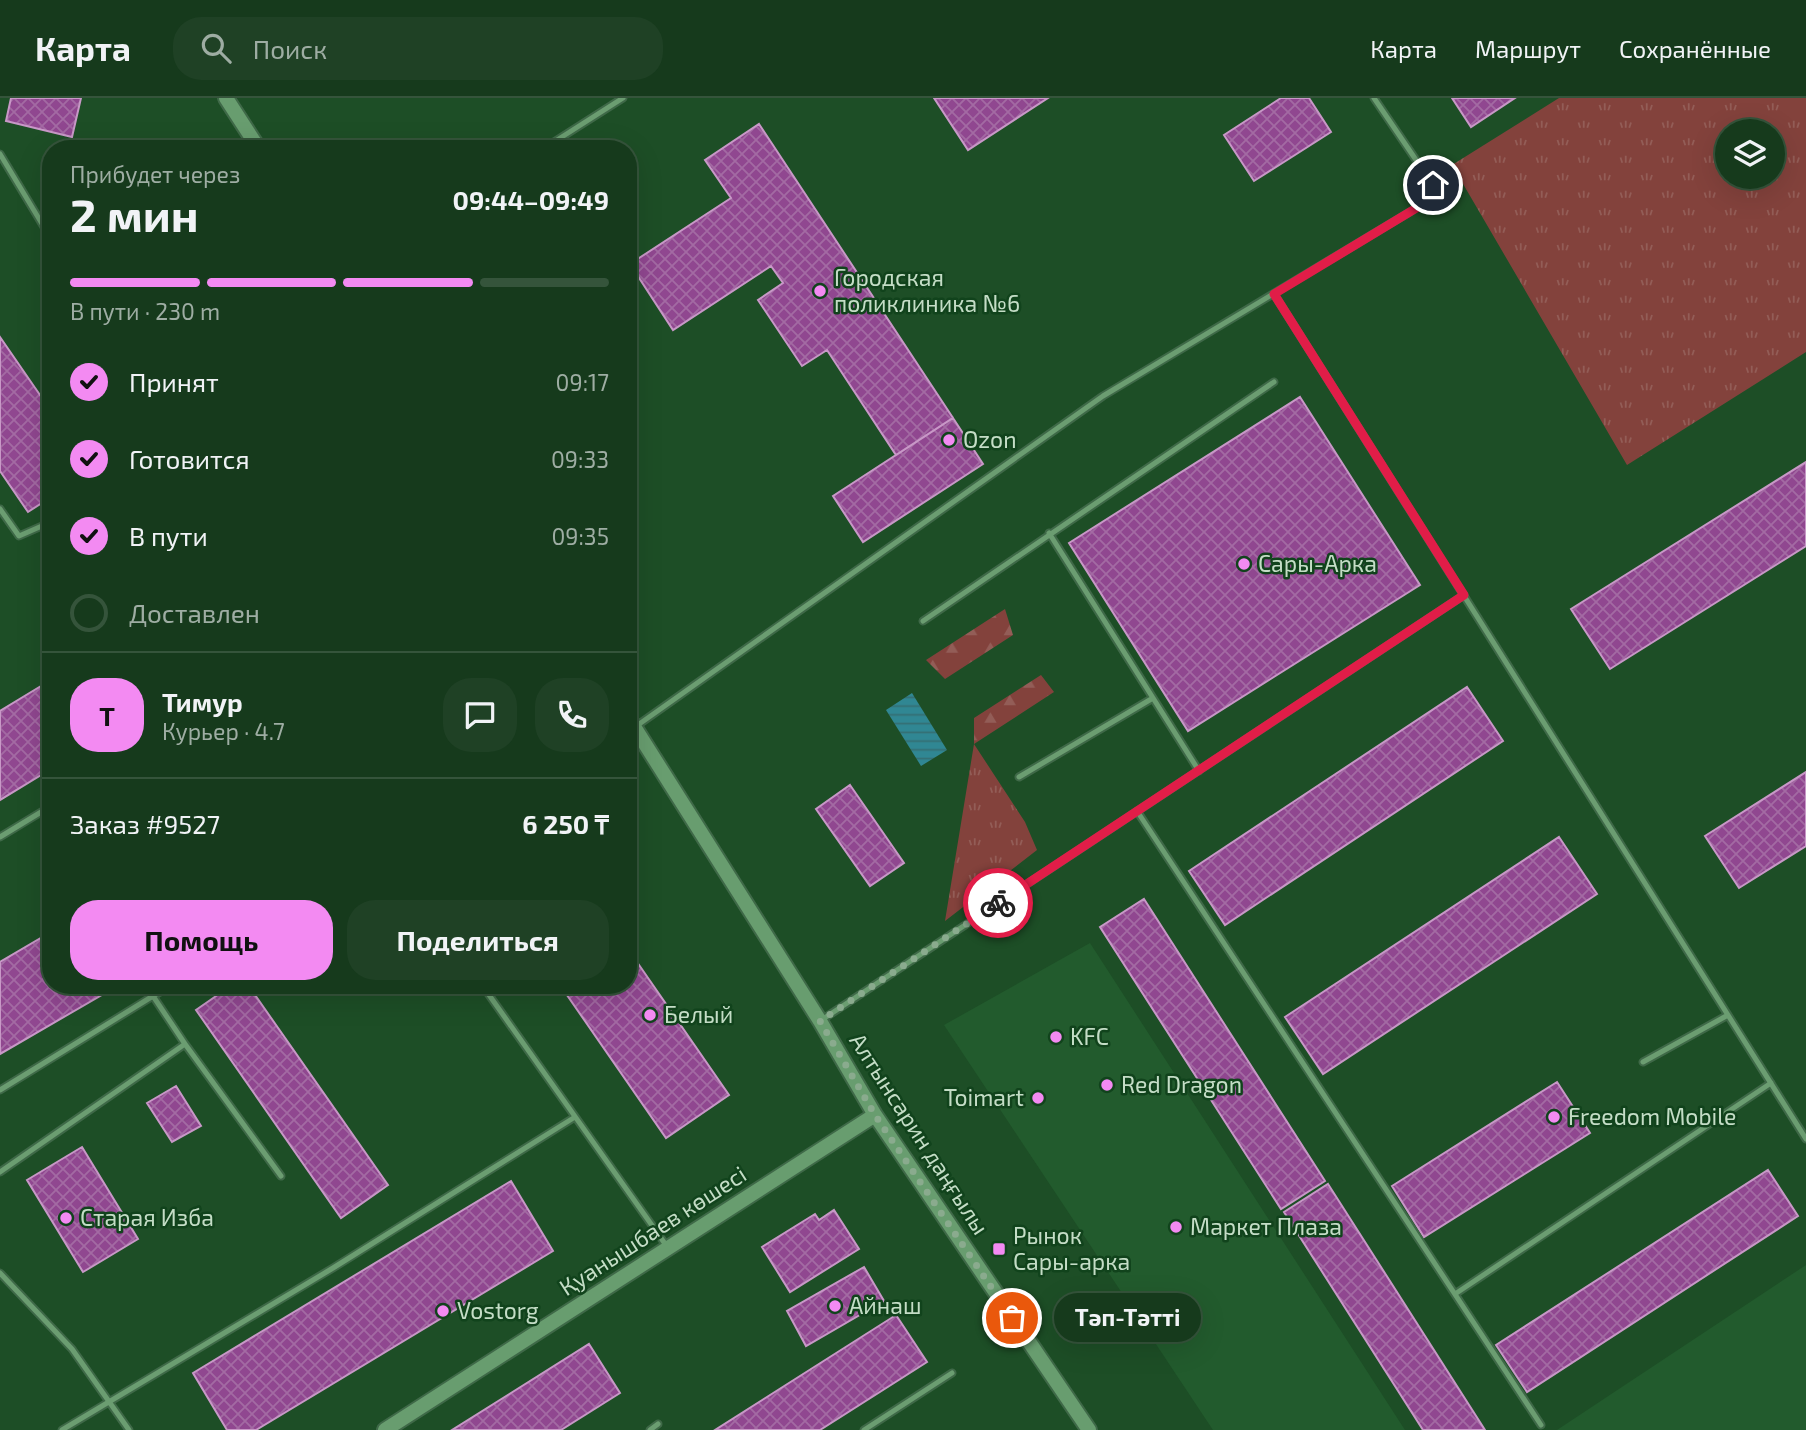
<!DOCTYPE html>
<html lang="ru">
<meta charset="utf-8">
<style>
:root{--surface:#163a1c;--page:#1f4125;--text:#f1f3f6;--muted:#9eada3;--line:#35543b;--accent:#f38af2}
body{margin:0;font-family:"Exo 2",sans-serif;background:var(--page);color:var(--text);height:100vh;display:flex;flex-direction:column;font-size:26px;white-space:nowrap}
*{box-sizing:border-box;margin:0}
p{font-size:23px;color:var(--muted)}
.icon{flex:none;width:38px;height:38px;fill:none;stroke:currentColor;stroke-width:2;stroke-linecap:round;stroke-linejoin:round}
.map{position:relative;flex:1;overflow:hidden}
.panel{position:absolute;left:42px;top:42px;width:595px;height:854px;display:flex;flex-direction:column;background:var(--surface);border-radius:28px;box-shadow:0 7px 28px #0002,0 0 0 2px var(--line)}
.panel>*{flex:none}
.tools{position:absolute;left:1715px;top:21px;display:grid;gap:14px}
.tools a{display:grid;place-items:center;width:70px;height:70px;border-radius:50%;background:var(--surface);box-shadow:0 7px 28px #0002,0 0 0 2px var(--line);font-size:35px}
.pin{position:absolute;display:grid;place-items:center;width:60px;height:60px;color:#fff;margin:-30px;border:4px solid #fff;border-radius:50%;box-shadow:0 2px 7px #0007}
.courier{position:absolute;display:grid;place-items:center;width:70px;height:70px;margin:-35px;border:5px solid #e11d48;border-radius:50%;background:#fff;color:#222;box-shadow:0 2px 9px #0007}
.bubble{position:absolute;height:49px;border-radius:24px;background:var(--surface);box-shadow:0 7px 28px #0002,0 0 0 2px var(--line);font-size:23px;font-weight:700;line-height:49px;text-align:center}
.head em{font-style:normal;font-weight:700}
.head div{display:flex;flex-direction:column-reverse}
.head{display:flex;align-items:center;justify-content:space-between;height:119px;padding:0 28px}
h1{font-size:46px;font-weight:700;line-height:52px}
.bar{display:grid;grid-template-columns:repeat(4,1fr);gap:10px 7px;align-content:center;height:84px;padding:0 28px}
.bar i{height:9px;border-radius:5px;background:var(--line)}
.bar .current{background:var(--accent)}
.bar p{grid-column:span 4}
.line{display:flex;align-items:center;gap:18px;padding:0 28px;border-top:2px solid var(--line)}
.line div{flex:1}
.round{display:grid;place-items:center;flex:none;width:74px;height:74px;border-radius:28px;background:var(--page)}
ol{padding:0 28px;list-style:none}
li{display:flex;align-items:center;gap:21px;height:77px}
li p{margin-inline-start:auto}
li .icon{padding:7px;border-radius:50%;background:var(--accent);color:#111;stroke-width:4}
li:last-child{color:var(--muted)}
li i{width:38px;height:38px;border:4px solid var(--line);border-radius:50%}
.action{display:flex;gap:14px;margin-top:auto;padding:14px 28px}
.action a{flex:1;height:80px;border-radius:28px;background:var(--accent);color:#111;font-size:28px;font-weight:700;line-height:80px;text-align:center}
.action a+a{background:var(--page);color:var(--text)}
header{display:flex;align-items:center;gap:42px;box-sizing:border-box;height:98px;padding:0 35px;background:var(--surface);border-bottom:2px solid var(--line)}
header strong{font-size:33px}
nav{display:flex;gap:38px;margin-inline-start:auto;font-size:24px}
.search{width:490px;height:63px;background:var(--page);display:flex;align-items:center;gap:18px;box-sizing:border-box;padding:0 24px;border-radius:28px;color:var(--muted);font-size:26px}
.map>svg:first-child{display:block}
</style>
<header>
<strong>Карта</strong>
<div class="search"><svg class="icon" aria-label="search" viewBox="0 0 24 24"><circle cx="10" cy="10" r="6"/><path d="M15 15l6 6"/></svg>Поиск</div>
<nav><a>Карта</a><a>Маршрут</a><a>Сохранённые</a></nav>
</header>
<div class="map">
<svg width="1806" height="1332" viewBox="0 0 1806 1332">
<defs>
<pattern id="grass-tufts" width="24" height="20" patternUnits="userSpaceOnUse" patternTransform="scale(1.75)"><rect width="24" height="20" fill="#83423c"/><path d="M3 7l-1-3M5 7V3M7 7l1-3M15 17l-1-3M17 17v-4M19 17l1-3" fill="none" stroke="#935d57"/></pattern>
<pattern id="forest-firs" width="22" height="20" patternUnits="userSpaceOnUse" patternTransform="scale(1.75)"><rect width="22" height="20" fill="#83423c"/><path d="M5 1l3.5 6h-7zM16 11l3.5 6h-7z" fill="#935d57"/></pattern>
<pattern id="water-rules" width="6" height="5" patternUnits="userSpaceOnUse" patternTransform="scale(1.75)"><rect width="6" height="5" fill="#308793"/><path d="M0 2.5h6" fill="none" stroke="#346f74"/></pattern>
<pattern id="building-cross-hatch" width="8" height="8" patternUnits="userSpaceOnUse" patternTransform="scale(1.75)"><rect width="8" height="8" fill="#904790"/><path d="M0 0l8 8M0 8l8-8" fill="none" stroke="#a36aa3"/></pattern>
</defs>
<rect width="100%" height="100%" fill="#1d4e26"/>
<!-- built -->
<path fill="#225b2d" d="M 1090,845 L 1405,1332 L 1213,1332 L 944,927 Z
M 1806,1167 L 1806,1332 L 1557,1332 Z"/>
<!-- grass -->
<path fill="url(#grass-tufts)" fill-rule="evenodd" d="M 1559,0 L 1806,0 L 1806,254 L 1627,367 L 1452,67 ZM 1727,33 L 1773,33 L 1773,79 L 1727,79 Z
M 974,646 L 1025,724 L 1037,752 L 945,823 Z"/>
<!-- forest -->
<path fill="url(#forest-firs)" d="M 1005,511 L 1013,537 L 945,581 L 926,562 Z
M 1041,577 L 1054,594 L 974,646 L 974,620 Z"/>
<!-- water -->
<path fill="url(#water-rules)" d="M 912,595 L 947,652 L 921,668 L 886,612 Z"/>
<!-- building -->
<path fill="url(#building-cross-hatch)" stroke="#c898c7" stroke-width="2" d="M 11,0 L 81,0 L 72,39 L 6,23 Z
M 934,0 L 1048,0 L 968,52 Z
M 1281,0 L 1309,0 L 1331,34 L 1254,83 L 1224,37 Z
M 1452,0 L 1515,0 L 1471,29 Z
M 759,26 L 953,320 L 896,357 L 827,252 L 802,268 L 758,202 L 783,185 L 771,168 L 673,232 L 630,166 L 731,100 L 705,62 Z
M 73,41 L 113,51 L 71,51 Z
M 0,239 L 51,313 L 51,399 L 28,414 L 0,373 Z
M 1300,299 L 1420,487 L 1188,633 L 1069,445 Z
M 953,320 L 983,366 L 863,444 L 833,398 Z
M 1806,364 L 1806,448 L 1610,571 L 1571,511 Z
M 51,582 L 51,671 L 0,702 L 0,613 Z
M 1467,589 L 1503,643 L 1225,827 L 1189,773 Z
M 1806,674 L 1806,748 L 1739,790 L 1705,738 Z
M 850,687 L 904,765 L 870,788 L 816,711 Z
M 1559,739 L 1597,796 L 1323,976 L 1285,919 Z
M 1144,801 L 1325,1083 L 1281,1111 L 1100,829 Z
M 51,834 L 51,887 L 119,887 L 0,956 L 0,864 Z
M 628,851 L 729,997 L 666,1040 L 560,887 L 628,887 Z
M 232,887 L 248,887 L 388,1087 L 341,1120 L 196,912 Z
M 1557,984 L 1590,1035 L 1424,1139 L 1392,1088 Z
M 176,988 L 201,1028 L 172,1044 L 147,1005 Z
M 82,1049 L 138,1141 L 83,1174 L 27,1082 Z
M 1768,1072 L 1798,1118 L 1527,1294 L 1496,1247 Z
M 511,1083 L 553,1153 L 256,1332 L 227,1332 L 193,1275 Z
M 1328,1086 L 1485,1332 L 1423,1332 L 1284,1114 Z
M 834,1112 L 859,1151 L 790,1194 L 762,1149 L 815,1116 L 819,1122 Z
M 864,1169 L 884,1203 L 806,1248 L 787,1213 Z
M 896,1217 L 927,1264 L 820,1332 L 715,1332 Z
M 589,1246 L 620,1295 L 561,1332 L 452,1332 Z"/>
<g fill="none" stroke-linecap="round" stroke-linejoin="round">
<!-- lane casing -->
<g stroke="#3f6948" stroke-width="9">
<path id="lane" d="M 543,51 L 623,0
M 0,56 L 47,134
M 1274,196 L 1806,1041
M 0,411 L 19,438 L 51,424
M 1049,435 L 1199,673
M 923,523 L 1274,284
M 635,629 L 1103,298 L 1428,103 L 1433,96 L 1433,87 L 1374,0
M 1019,679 L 1153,600
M 1137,713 L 1541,1327
M 0,739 L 51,708
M 172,887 L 153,898 L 185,946
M 482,887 L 668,1150
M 820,923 L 1464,497
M 1643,964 L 1728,917
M 0,992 L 153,898
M 0,1074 L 185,946 L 281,1078
M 0,1175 L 72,1251 L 129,1332
M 1455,1196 L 1771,985
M 62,1332 L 333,1170 L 575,1019
M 650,1332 L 658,1326
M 864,1332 L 952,1275"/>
</g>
<!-- secondary casing -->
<g stroke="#3f6948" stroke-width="18">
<path id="secondary" d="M 226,0 L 259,51
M 628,619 L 820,923 L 875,1017 L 1089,1332
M 385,1332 L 875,1017"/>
</g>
<!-- lane -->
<use href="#lane" stroke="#6b9d71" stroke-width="5"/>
<!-- secondary -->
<use href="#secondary" stroke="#689d6f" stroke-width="14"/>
</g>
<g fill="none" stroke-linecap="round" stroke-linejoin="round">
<!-- done -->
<path stroke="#8aab8e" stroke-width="7" stroke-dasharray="0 12.6" d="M 998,805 L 820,923 L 875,1017 L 1012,1220"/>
<!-- route -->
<path stroke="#e11d48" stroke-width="9" d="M 998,805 L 1464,497 L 1274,196 L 1428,103 L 1433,96 L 1433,87"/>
</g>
<!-- markers -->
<g fill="#f38af2" stroke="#11431c" stroke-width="2.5">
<circle cx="820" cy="193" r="7"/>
<circle cx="949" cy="342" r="7"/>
<circle cx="1244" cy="466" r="7"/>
<circle cx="650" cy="917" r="7"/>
<circle cx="1056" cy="939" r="7"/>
<circle cx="1107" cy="987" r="7"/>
<circle cx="1038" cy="1000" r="7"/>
<circle cx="1554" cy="1019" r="7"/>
<circle cx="66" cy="1120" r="7"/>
<circle cx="1176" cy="1129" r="7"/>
<rect x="992" y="1144" width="14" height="14" rx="3.5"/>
<circle cx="835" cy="1208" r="7"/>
<circle cx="443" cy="1213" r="7"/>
</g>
<g text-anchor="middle" stroke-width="5" stroke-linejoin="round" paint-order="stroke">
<!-- poi labels -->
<g font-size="23" fill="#c4ddc6" stroke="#11431c" text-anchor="start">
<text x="834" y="188">Городская<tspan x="834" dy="26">поликлиника №6</tspan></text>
<text x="963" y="350">Ozon</text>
<text x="1258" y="474">Сары-Арка</text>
<text x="664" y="925">Белый</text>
<text x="1070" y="947">KFC</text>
<text x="1121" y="995">Red Dragon</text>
<text x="1024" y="1008" text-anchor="end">Toimart</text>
<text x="1568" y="1027">Freedom Mobile</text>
<text x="80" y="1128">Старая Изба</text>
<text x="1190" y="1137">Маркет Плаза</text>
<text x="1013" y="1146">Рынок<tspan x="1013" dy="26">Сары-арка</tspan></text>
<text x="849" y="1216">Айнаш</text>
<text x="457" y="1221">Vostorg</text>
</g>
<!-- street labels -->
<g font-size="23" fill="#c4ddc6" stroke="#11431c">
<text transform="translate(919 1036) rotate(57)" y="8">Алтынсарин даңғылы</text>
<text transform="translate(653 1133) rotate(-33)" y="8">Қуанышбаев көшесі</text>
</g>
</g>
</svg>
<div class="tools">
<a><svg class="icon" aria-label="layers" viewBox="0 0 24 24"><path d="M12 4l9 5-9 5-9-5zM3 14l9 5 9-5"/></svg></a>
</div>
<div class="pin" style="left:1012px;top:1220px;background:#ea580c"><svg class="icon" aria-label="bag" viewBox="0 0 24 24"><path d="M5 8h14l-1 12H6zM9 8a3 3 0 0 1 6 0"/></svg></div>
<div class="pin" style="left:1433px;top:87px;background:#1f2937"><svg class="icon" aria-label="home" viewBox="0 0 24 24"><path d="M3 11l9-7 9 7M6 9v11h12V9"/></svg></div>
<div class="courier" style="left:998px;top:805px"><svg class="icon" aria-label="bike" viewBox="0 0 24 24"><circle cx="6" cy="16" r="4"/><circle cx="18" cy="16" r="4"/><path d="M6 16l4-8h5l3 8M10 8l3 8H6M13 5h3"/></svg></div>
<div class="bubble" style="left:1054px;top:1195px;width:147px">Тәп-Тәтті</div>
<section class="panel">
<div class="head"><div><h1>2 мин</h1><p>Прибудет через</p></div><em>09:44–09:49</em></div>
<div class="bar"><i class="current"></i><i class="current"></i><i class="current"></i><i></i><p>В пути · 230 m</p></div>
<ol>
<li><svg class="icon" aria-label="check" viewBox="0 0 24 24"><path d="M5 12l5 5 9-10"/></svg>Принят<p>09:17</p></li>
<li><svg class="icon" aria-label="check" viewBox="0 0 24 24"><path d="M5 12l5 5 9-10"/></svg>Готовится<p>09:33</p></li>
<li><svg class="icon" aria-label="check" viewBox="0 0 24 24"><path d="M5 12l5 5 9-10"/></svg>В пути<p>09:35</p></li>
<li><i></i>Доставлен</li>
</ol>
<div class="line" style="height:126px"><b class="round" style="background:var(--accent);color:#111">Т</b><div><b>Тимур</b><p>Курьер · 4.7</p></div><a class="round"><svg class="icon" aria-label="chat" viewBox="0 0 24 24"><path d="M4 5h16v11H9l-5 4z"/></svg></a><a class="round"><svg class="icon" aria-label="phone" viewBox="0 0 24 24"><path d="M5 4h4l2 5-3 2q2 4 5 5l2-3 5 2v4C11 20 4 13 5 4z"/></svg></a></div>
<div class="line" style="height:91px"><div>Заказ #9527</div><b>6 250 ₸</b></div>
<div class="action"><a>Помощь</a><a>Поделиться</a></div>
</section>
</div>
